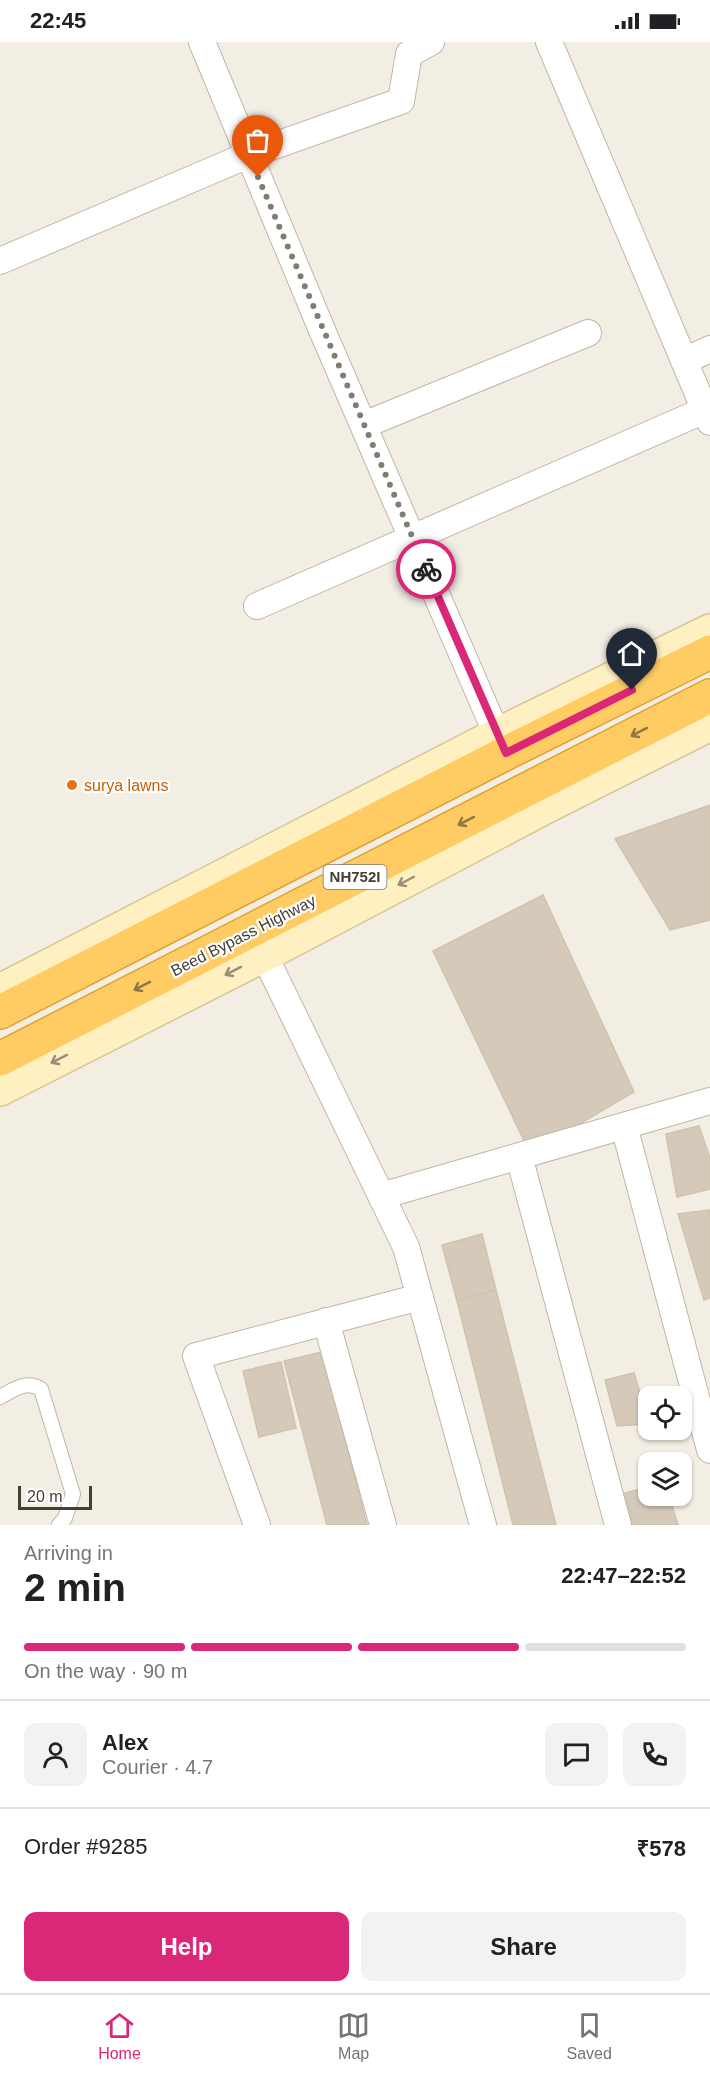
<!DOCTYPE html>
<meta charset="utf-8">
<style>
:root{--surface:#fff;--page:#f2f2f2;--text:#202124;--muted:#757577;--line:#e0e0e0;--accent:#db2777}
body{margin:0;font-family:Arial,sans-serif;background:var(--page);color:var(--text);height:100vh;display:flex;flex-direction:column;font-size:22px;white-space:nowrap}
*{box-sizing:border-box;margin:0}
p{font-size:20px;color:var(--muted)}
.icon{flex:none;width:33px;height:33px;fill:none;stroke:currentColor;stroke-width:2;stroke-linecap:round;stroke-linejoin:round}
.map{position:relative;height:1483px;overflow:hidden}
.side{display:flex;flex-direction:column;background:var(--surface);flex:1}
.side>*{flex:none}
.buttons{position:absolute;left:638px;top:1344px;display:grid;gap:12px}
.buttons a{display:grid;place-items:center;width:54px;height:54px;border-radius:12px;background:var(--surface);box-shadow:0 2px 4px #0004;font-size:30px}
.scale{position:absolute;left:18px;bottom:15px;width:74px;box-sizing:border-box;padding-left:6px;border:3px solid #453e34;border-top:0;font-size:16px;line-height:21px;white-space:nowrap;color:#453e34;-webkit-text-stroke:4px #fff;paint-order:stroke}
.pin{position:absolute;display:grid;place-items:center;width:51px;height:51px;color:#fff;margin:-62px -26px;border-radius:50% 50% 50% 0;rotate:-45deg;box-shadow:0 0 6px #0007}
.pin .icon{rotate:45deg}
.courier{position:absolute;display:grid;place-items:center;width:60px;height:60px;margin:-30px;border:4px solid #db2777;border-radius:50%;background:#fff;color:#222;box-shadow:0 2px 8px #0007}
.summary em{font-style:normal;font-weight:700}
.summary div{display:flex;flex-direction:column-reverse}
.summary{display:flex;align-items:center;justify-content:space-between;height:102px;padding:0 24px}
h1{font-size:39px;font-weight:700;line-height:45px}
.bar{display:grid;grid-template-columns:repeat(4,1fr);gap:9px 6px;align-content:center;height:72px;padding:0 24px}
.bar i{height:8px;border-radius:4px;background:var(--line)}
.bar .on{background:var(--accent)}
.bar p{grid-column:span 4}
.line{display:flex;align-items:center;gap:15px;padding:0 24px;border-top:2px solid var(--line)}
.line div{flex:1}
.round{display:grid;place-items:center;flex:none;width:63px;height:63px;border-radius:12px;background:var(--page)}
.primary-button{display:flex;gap:12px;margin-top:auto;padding:12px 24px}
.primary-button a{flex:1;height:69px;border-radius:12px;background:var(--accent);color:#fff;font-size:24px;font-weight:700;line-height:69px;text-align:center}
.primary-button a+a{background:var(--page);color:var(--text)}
.status{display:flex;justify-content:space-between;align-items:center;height:42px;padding:0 30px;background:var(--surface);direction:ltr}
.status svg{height:16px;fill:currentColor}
.tab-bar{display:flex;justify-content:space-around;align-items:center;height:84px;border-top:2px solid var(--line);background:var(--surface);font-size:16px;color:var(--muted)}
.tab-bar a{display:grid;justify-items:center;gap:3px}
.tab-bar .on{color:var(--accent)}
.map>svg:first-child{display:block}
</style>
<div class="status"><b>22:45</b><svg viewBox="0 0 49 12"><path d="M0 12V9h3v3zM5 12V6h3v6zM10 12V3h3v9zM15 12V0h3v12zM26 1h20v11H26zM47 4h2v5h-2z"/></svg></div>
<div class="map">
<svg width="710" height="1483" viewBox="0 0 710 1483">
<rect width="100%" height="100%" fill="#f3eee4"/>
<!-- building -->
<path fill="#d5caba" stroke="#d0c2ad" stroke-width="1.5" d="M 710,763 L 710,878 L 670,888 L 615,797 Z
M 543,853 L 634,1050 L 530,1111 L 433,909 Z
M 699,1084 L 710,1116 L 710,1147 L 677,1155 L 666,1092 Z
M 710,1168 L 710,1256 L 704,1258 L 678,1172 Z
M 482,1192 L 496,1248 L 457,1259 L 442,1203 Z
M 496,1248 L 556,1483 L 513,1483 L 457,1259 Z
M 322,1310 L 367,1483 L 327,1483 L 284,1319 Z
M 281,1320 L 296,1386 L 259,1395 L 243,1329 Z
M 634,1331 L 648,1376 L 648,1382 L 617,1384 L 605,1338 Z
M 648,1445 L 648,1454 L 669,1454 L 678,1483 L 633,1483 L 625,1451 Z"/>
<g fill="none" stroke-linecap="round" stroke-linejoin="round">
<!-- lane casing -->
<g stroke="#beb6a7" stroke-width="16">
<path id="lane" d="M 0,1355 C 15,1347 26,1338 41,1347 L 73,1452 L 65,1476 L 59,1483"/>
</g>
<!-- street casing -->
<g stroke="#beb6a7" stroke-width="28">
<path id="street" d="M 202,0 L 322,288 L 504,709
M 549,0 L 710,380
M 0,219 L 248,113 L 401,59 L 409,12 L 431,0
M 684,319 L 710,307
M 364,383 L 588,291
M 257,564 L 705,368
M 257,898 L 406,1205 L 483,1483
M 624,1084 L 710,1408
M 519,1114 L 618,1483
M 381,1154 L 710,1059
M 326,1279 L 383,1483
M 257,1483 L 196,1314 L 420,1255"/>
</g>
<!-- secondary casing -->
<g stroke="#d8c595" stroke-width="36">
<path id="secondary" d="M 0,949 L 497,693 L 710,589
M 0,1047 L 264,913 L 547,764 L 710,682"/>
</g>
<!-- highway casing -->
<g stroke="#e2a02f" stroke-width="36">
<path id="highway" d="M 0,970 L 506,711 L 710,610
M 0,1017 L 710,654"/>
</g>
<!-- lane -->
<use href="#lane" stroke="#fff" stroke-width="14"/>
<!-- street -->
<use href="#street" stroke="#fff" stroke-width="26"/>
<!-- secondary -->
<use href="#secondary" stroke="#fff0c2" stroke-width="33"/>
<!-- highway -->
<use href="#highway" stroke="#ffcb63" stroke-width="33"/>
</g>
<!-- one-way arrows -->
<defs><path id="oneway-shaft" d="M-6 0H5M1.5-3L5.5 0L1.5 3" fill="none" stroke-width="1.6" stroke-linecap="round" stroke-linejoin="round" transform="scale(1.5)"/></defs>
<g stroke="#8f7647">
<use href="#oneway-shaft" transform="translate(639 690) rotate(153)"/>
<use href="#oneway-shaft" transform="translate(466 779) rotate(153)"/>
<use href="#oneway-shaft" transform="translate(142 944) rotate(153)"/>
</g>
<g stroke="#998e74">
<use href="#oneway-shaft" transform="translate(406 839) rotate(152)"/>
<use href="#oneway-shaft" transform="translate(233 929) rotate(153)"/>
<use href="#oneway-shaft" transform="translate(59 1017) rotate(153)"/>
</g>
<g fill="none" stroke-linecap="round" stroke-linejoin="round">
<!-- done -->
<path stroke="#827c72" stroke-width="6" stroke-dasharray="0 10.8" d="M 258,135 L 426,527"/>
<!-- route -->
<path stroke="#db2777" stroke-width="8" d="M 426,527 L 506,711 L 632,648"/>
</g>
<!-- markers -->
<circle fill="#e8710a" stroke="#fff" stroke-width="2" cx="72" cy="743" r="6"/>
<g text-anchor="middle" stroke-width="4.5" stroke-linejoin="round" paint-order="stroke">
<!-- shield labels -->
<rect fill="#fff" stroke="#7d7871" stroke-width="1.5" x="323.5" y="823" width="63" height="24" rx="4.5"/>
<g font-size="15" font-weight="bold" fill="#453e34">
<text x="355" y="840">NH752I</text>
</g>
<!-- food labels -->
<g font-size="16" fill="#c56008" stroke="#fff" text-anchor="start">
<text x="84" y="749">surya lawns</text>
</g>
<!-- street labels -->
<g font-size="16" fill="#453e34" stroke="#fff">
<text transform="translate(243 893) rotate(-27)" y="6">Beed Bypass Highway</text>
</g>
</g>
</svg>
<div class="buttons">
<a><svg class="icon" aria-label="locate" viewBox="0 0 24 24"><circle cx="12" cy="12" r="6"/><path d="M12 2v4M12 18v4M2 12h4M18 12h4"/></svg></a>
<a><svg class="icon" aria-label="layers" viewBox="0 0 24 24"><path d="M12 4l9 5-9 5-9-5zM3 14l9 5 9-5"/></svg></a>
</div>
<div class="scale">20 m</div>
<div class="pin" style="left:258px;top:135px;background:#ea580c"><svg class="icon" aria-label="bag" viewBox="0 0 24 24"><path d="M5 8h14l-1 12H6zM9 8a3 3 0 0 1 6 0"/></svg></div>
<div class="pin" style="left:632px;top:648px;background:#1f2937"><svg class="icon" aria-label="home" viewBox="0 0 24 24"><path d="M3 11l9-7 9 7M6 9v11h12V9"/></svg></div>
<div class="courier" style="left:426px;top:527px"><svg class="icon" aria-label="bike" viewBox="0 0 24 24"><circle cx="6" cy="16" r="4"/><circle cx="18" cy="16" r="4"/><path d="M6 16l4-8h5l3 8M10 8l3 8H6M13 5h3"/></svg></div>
</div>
<section class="side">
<div class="summary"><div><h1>2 min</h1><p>Arriving in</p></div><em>22:47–22:52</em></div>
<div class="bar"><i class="on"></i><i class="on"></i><i class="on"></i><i></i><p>On the way · 90 m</p></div>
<div class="line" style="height:108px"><a class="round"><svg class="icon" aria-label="person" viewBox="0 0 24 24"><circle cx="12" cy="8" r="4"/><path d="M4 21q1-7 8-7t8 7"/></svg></a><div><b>Alex</b><p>Courier · 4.7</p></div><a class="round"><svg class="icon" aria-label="chat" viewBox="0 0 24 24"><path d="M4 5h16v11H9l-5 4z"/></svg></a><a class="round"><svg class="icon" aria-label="phone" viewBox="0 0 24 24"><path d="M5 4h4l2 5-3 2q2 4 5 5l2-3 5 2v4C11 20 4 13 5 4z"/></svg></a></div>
<div class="line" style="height:78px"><div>Order #9285</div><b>₹578</b></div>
<div class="primary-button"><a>Help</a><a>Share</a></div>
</section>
<nav class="tab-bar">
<a class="on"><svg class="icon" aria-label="home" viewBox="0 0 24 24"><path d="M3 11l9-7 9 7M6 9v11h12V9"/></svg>Home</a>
<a><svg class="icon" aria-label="map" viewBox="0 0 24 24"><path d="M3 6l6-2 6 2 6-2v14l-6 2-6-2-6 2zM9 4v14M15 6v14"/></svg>Map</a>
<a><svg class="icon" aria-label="saved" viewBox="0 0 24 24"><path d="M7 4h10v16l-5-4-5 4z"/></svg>Saved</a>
</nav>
